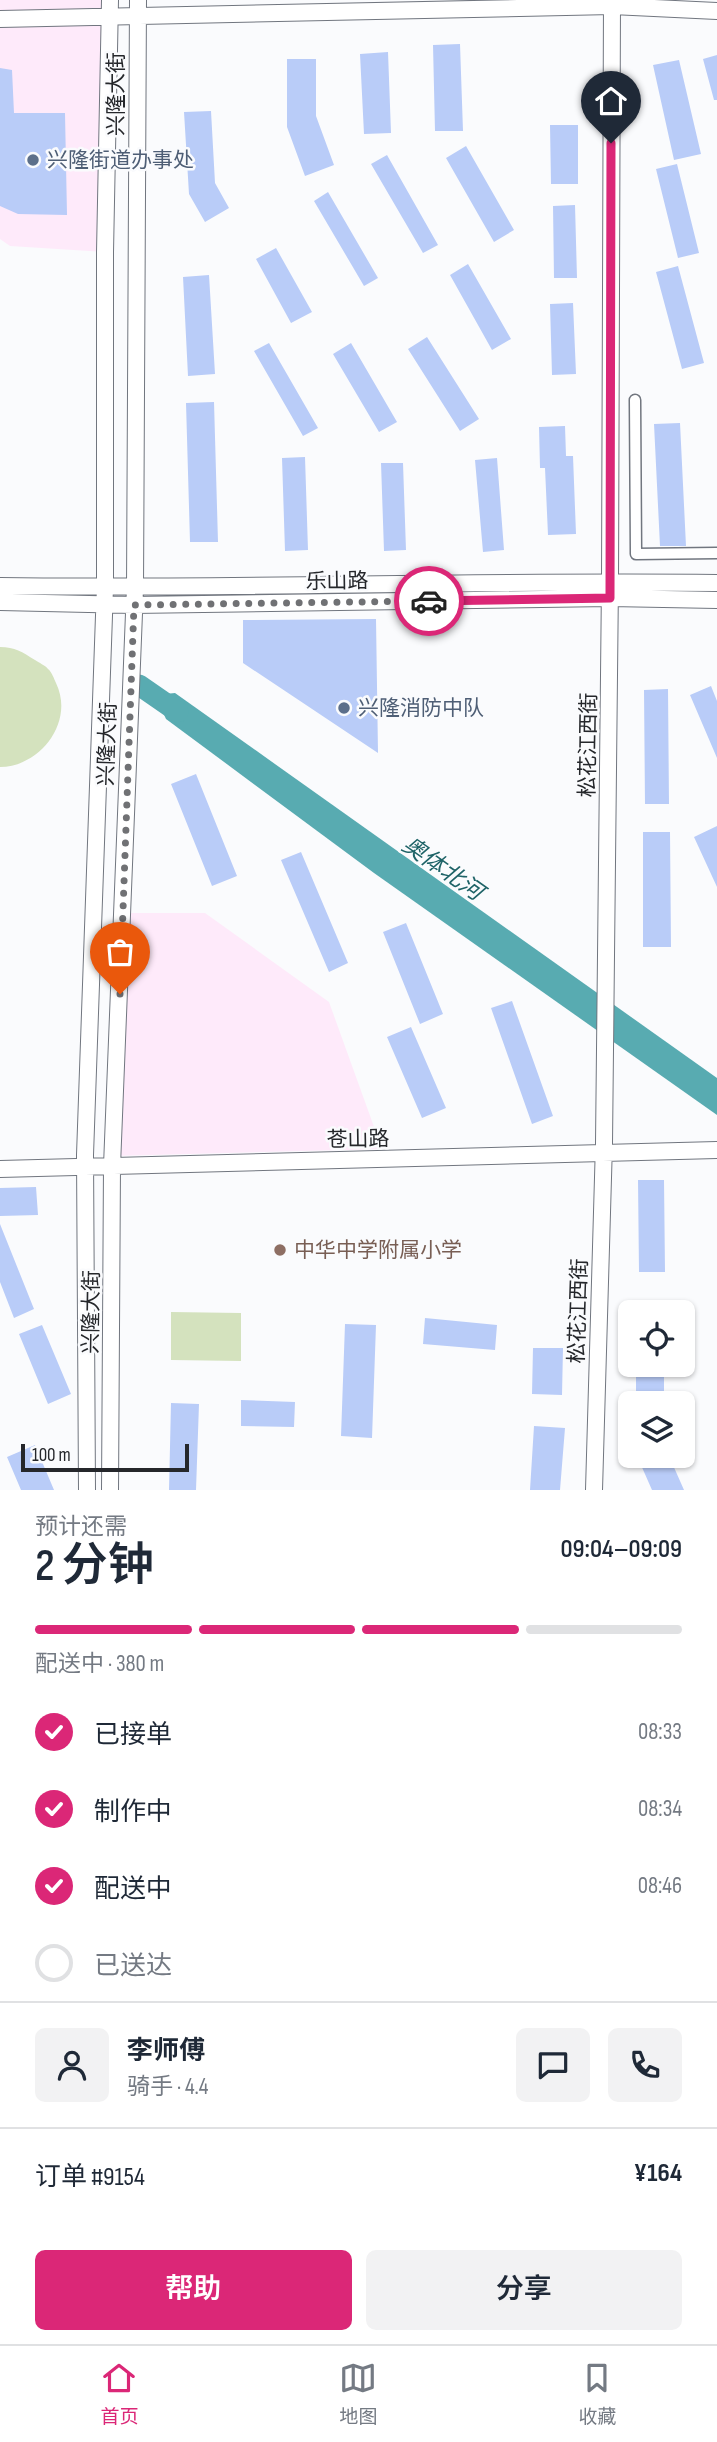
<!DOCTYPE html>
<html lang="zh">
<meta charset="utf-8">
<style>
:root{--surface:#fff;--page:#f2f2f3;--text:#1f2937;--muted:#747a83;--line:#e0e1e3;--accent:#db2777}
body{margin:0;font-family:"Sofia Sans Condensed","Noto Sans SC",sans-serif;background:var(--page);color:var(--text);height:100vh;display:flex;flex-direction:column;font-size:26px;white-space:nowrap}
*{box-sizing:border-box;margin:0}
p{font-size:23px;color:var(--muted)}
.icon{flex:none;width:38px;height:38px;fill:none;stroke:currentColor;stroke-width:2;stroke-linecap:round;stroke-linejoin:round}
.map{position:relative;height:1490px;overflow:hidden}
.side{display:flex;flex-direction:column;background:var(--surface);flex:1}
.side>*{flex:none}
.tools{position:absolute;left:618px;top:1300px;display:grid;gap:14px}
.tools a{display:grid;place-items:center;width:77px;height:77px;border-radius:10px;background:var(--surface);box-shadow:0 2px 5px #0004;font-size:35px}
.scale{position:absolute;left:21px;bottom:18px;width:168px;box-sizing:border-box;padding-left:7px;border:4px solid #25272b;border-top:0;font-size:19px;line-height:24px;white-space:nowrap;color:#25272b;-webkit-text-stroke:5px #fafbfd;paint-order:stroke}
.pin{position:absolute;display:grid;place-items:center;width:60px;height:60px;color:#fff;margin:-72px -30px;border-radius:50% 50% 50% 0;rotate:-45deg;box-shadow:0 0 7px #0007}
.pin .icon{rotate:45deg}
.courier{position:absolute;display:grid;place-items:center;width:70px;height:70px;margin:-35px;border:5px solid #db2777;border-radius:50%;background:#fff;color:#222;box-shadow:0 2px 9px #0007}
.headline em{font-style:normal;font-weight:600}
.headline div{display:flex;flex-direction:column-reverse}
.headline{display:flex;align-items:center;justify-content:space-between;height:119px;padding:0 35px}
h1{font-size:46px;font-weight:600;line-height:52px}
.bar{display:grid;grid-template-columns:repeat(4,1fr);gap:10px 7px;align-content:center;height:84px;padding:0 35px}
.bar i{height:9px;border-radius:5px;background:var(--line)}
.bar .on{background:var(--accent)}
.bar p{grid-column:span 4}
.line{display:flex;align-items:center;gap:18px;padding:0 35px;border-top:2px solid var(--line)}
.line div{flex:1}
.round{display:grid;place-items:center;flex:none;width:74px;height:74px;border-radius:10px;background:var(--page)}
ol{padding:0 35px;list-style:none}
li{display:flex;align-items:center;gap:21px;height:77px}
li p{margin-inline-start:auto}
li .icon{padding:7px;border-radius:50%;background:var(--accent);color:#fff;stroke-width:4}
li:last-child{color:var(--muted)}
li i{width:38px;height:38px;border:4px solid var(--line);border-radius:50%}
.button{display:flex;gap:14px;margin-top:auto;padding:14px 35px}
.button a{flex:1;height:80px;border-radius:10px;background:var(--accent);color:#fff;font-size:28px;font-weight:600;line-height:80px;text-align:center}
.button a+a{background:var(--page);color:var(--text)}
.menu{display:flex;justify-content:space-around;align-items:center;height:98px;border-top:2px solid var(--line);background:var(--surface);font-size:19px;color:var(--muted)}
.menu a{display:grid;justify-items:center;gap:4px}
.menu .on{color:var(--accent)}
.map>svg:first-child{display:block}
</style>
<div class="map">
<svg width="717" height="1490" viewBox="0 0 717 1490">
<rect width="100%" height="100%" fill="#fafbfd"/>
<!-- commercial -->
<path fill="#feeafa" d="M 0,0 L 110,0 L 105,252 L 10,246 L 0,239 Z
M 123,913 L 205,913 L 329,1002 L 382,1149 L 113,1156 Z"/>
<!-- green -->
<path fill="#d4e2be" d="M 0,647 C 15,647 22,652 35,660 C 39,663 45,665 48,669 C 52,672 54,679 56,683 C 75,722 40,767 0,767 Z
M 171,1312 L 241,1313 L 241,1361 L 171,1360 Z"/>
<!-- water -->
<path fill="#58abb1" d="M 175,693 L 717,1078 L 717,1115 L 374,873 L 166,719 L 155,695 Z"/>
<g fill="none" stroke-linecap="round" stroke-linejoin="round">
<!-- river -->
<path stroke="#58abb1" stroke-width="21" d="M 139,685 L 178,712"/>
</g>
<!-- building -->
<path fill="#b9ccf8" d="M 460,44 L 463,131 L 435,131 L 433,45 Z
M 388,52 L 391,133 L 364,134 L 360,54 Z
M 717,55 L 717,100 L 714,100 L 703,59 Z
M 287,59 L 316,59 L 316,116 L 334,165 L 305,176 L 287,127 Z
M 679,60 L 701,154 L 674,160 L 653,65 Z
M 0,68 L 12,70 L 14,113 L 65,113 L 67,215 L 18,214 L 0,206 Z
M 211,111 L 215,183 L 229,208 L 205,222 L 189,194 L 184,112 Z
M 550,125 L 578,125 L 578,184 L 551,184 Z
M 466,146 L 514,230 L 494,242 L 446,158 Z
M 387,155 L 438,245 L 423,253 L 371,164 Z
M 677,164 L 699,253 L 678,258 L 656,169 Z
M 328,192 L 378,278 L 364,286 L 314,201 Z
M 575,205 L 577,278 L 554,278 L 553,206 Z
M 276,248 L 312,312 L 291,323 L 256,259 Z
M 468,264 L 511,339 L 492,350 L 450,275 Z
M 678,266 L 704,363 L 682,369 L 656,272 Z
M 209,275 L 215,374 L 188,376 L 183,277 Z
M 573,303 L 576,374 L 552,375 L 550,304 Z
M 427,337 L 479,419 L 460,431 L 408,349 Z
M 269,343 L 318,428 L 303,436 L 254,351 Z
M 351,343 L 397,422 L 379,432 L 333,354 Z
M 214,402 L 218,542 L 190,542 L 186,403 Z
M 680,423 L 686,546 L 660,546 L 654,424 Z
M 565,426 L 566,456 L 573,456 L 576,534 L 548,535 L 545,468 L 540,468 L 539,427 Z
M 305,457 L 308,550 L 285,551 L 282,458 Z
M 497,458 L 504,550 L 483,552 L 475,460 Z
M 381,463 L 403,463 L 406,550 L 384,551 Z
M 376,619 L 378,753 L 243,663 L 243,620 Z
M 711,686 L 717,701 L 717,758 L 690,695 Z
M 668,689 L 669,804 L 645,804 L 644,690 Z
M 196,774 L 237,876 L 212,886 L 171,784 Z
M 717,826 L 717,887 L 694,837 Z
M 643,832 L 670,832 L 671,947 L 643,947 Z
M 301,852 L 348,963 L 329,972 L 281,860 Z
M 406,923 L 443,1014 L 420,1024 L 383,932 Z
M 512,1001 L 553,1116 L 532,1124 L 491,1008 Z
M 411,1027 L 446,1108 L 422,1118 L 387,1037 Z
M 638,1180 L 664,1180 L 665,1272 L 639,1272 Z
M 36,1187 L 38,1215 L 0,1216 L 0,1188 Z
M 0,1224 L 34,1309 L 14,1318 L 0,1282 Z
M 425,1318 L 497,1325 L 495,1350 L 423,1344 Z
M 345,1324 L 376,1325 L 372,1438 L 341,1436 Z
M 42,1325 L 71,1394 L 48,1404 L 19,1334 Z
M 533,1348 L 563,1348 L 562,1395 L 532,1394 Z
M 636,1365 L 664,1365 L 664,1397 L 636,1397 Z
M 241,1400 L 295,1402 L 294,1427 L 241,1426 Z
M 171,1403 L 199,1404 L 196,1490 L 169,1490 Z
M 534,1426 L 565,1428 L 560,1490 L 530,1490 Z
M 35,1445 L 54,1490 L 21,1490 L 7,1457 Z
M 637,1456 L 669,1456 L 684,1490 L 652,1490 Z"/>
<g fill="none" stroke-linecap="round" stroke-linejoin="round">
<!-- street casing -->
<g stroke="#71767f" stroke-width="13">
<path id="street" d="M 635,400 L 636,554 L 717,553"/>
</g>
<!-- secondary casing -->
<g stroke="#71767f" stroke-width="18">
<path id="secondary" d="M 0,19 L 612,6 L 717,11
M 0,586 C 239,589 478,580 717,583
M 0,602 L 133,605 L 610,598 L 717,600
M 0,1169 L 717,1150
M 87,1490 L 85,1155 L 105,587 L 105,252 L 110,0
M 110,1490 L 112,1166 L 135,588 L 138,0
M 594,1490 L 604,1143 L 610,582 L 612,0"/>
</g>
<!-- street -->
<use href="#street" stroke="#fff" stroke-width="10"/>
<!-- secondary -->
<use href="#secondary" stroke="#fff" stroke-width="16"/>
</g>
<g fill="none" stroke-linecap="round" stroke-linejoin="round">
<!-- done -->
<path stroke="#707174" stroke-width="7" stroke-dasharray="0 12.6" d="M 120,994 L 134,605 L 429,601"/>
<!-- route -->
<path stroke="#db2777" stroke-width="9" d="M 429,601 L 610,598 L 611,143"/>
</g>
<!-- markers -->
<g fill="#5c6f8a" stroke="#fafbfd" stroke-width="2.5">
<circle cx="33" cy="160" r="7"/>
<circle cx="344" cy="708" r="7"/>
</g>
<circle fill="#8d6e63" stroke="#fafbfd" stroke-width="2.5" cx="280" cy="1250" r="7"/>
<g text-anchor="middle" stroke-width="5" stroke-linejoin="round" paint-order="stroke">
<!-- street labels -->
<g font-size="21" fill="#25272b" stroke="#fafbfd">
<text transform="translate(116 94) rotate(-90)" y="7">兴隆大街</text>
<text transform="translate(337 581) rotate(-1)" y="7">乐山路</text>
<text transform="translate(107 744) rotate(-88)" y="7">兴隆大街</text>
<text transform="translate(588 745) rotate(-89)" y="7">松花江西街</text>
<text transform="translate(358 1139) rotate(-1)" y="7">苍山路</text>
<text transform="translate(578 1311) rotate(-88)" y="7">松花江西街</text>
<text transform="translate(91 1312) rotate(-89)" y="7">兴隆大街</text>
</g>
<!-- service labels -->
<g font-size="21" fill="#4e5e75" stroke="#fafbfd" text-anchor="start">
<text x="47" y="167">兴隆街道办事处</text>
<text x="358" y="715">兴隆消防中队</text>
</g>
<!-- education labels -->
<g font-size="21" fill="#785e54" stroke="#fafbfd" text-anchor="start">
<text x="294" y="1257">中华中学附属小学</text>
</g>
<!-- water labels -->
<g font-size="23" font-style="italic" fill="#1e6367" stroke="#fafbfd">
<text transform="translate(443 868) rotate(35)" y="8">奥体北河</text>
</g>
</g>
</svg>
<div class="tools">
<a><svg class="icon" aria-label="locate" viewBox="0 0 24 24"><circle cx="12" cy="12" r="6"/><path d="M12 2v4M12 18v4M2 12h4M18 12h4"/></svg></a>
<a><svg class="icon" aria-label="layers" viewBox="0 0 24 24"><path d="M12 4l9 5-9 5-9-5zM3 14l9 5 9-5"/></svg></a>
</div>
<div class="scale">100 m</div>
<div class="pin" style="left:120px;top:994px;background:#ea580c"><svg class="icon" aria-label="bag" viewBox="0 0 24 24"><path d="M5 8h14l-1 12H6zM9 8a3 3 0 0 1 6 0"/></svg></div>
<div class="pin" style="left:611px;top:143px;background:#1f2937"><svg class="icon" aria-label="home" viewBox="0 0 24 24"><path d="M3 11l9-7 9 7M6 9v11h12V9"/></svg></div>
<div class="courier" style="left:429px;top:601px"><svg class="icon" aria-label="car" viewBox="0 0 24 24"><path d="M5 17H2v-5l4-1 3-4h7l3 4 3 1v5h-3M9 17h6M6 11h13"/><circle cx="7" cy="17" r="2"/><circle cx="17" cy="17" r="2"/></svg></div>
</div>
<section class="side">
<div class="headline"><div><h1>2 分钟</h1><p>预计还需</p></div><em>09:04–09:09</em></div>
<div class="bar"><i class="on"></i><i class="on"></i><i class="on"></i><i></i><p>配送中 · 380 m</p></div>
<ol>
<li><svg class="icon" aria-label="check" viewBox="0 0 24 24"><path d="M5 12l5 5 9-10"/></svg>已接单<p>08:33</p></li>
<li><svg class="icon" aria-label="check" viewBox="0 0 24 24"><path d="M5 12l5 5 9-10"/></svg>制作中<p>08:34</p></li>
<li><svg class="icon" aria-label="check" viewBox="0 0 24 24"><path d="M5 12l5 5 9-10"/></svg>配送中<p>08:46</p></li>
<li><i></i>已送达</li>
</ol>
<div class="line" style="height:126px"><a class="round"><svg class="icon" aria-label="person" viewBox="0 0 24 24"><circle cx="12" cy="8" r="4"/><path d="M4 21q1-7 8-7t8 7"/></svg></a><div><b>李师傅</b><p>骑手 · 4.4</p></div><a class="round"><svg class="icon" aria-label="chat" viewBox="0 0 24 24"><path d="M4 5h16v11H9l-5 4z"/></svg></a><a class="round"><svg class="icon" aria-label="phone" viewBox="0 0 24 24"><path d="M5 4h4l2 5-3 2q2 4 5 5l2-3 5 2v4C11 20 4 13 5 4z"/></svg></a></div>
<div class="line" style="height:91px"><div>订单 #9154</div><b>¥164</b></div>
<div class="button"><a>帮助</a><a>分享</a></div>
</section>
<nav class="menu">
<a class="on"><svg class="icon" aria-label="home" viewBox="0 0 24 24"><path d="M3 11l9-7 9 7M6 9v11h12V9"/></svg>首页</a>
<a><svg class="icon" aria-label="map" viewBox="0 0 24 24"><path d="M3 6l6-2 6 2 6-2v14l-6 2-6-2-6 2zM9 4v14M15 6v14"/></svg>地图</a>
<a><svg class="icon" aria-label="saved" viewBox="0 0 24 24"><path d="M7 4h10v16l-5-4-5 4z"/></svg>收藏</a>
</nav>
